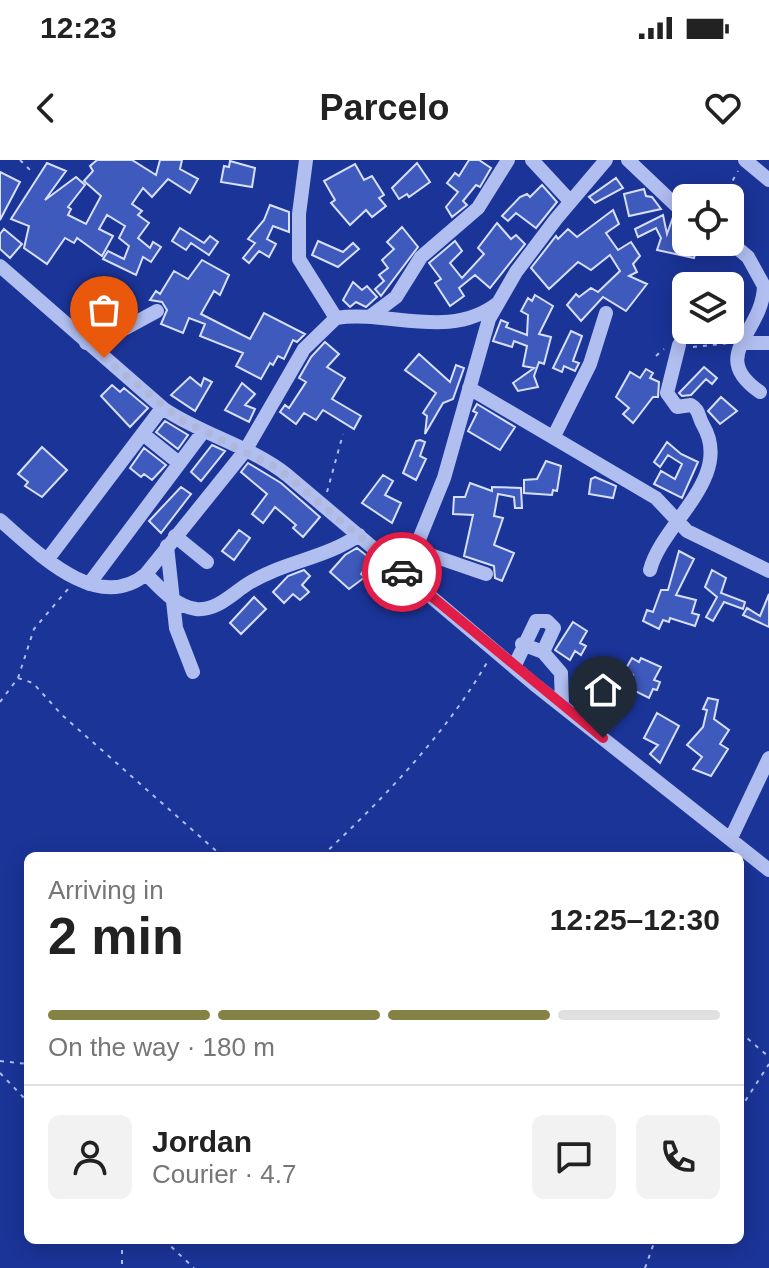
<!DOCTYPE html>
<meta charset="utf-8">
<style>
:root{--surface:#fff;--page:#f2f2f2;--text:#222;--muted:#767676;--line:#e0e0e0;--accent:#858245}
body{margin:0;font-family:Helvetica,sans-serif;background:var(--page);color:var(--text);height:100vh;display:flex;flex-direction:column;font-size:30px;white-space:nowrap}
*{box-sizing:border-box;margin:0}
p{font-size:26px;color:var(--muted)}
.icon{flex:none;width:44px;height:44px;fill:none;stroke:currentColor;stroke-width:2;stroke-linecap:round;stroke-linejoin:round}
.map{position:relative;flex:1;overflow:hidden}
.drawer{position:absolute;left:24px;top:692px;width:720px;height:392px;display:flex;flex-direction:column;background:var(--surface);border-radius:12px;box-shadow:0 4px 20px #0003}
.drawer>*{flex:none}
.tools{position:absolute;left:672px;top:24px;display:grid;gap:16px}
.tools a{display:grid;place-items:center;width:72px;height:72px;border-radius:12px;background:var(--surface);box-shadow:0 4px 20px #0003;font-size:40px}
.pin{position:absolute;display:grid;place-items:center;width:68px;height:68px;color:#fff;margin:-82px -34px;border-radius:50% 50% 50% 0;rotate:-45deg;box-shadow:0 0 8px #0007}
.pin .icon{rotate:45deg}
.courier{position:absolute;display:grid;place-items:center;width:80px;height:80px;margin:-40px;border:6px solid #e11d48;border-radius:50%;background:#fff;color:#222;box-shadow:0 2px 10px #0007}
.overview em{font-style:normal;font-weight:700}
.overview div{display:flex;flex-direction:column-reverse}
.overview{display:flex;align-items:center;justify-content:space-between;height:136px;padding:0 24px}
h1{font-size:52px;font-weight:700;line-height:60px}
.bar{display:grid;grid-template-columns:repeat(4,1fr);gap:12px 8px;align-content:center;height:96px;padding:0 24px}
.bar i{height:10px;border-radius:6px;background:var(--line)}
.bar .current{background:var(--accent)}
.bar p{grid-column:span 4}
.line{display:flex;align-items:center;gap:20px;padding:0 24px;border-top:2px solid var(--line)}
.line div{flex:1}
.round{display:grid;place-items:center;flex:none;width:84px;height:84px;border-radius:12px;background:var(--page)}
.status{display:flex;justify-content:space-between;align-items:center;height:56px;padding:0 40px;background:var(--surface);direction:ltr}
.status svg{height:22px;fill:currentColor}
header{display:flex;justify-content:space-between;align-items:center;height:104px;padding:0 24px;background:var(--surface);font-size:36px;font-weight:700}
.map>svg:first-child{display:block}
</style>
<div class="status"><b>12:23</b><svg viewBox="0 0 49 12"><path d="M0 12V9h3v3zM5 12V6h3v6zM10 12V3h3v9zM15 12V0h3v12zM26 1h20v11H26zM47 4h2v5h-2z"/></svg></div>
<header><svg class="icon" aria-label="back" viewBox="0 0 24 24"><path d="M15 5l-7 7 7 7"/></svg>Parcelo<svg class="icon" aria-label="heart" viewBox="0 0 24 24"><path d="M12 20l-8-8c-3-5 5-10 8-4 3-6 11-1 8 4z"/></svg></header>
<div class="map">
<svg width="769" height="1108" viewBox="0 0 769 1108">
<rect width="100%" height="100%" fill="#1b3498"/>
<!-- building -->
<path fill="#3f5abd" stroke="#d7dffb" stroke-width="2" d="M 97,0 L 132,0 L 156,15 L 160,0 L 182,0 L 180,9 L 198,19 L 190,33 L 168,19 L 152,37 L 143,28 L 132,44 L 142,51 L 138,55 L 149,63 L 138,78 L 150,88 L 153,82 L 161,87 L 151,102 L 143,97 L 136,115 L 103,99 L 108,91 L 124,99 L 129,86 L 119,78 L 125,66 L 107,55 L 99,69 L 113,76 L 102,96 L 77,78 L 74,83 L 65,78 L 47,104 L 24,88 L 29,66 L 11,59 L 47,3 L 66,11 L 45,40 L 76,17 L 85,25 L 68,47 L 71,49 L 68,55 L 86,64 L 101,36 L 84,21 L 93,11 L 90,6 Z
M 469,0 L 479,0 L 491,8 L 480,27 L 476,25 L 463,41 L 467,45 L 452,57 L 446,47 L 458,32 L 447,23 L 455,13 L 459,16 Z
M 230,1 L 255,8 L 252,27 L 221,22 L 224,6 L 229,7 Z
M 417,3 L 430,22 L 409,37 L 407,34 L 399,39 L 392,28 Z
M 355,4 L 364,20 L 372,16 L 384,35 L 379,38 L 386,46 L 372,57 L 366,50 L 350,65 L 331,43 L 335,40 L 324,21 Z
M 0,12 L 20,22 L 0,60 Z
M 616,18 L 623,28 L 595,43 L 589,37 Z
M 542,25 L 557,42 L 536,68 L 516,53 L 508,61 L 502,56 L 520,37 L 527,34 L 530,37 Z
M 644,29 L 646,36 L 652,37 L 661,49 L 629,56 L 624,34 Z
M 270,45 L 289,52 L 289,72 L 273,66 L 267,79 L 276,84 L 269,97 L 259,91 L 249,103 L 243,98 L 255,83 L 248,79 L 264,60 Z
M 613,50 L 619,64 L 606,73 L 618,90 L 631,82 L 640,96 L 633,104 L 637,112 L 629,116 L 647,124 L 626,151 L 603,137 L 581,161 L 567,145 L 576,134 L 579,137 L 591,128 L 598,132 L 620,111 L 610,95 L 591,110 L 578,102 L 549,129 L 531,108 L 556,76 L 558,79 L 568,69 L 577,77 Z
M 663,55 L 667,74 L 673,57 L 685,65 L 680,79 L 698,83 L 694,98 L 657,90 L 661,78 L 656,68 L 638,77 L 635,69 Z
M 497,63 L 511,79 L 516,75 L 525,84 L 490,128 L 475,115 L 459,128 L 464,136 L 450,146 L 435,123 L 441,119 L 429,103 L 455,81 L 462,91 L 450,103 L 462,118 L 484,94 L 478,88 Z
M 402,67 L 418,87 L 381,136 L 375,129 L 384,121 L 379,115 L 388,108 L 382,100 L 394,89 L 387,82 Z
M 180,68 L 204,83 L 210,76 L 218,82 L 209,95 L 191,83 L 186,90 L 172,81 Z
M 4,69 L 22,84 L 10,98 L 0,89 L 0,74 Z
M 318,81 L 343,92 L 353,83 L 359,89 L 338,107 L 312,95 Z
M 202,100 L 229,115 L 220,135 L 214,131 L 201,154 L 250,179 L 264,153 L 305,174 L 297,182 L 293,180 L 284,199 L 278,196 L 273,205 L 270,203 L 261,219 L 236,206 L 243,193 L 200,176 L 205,164 L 189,158 L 183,173 L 161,164 L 167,150 L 162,142 L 150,140 L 156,131 L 160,134 L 174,111 L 188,119 Z
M 353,122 L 362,130 L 367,126 L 377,137 L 366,147 L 356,142 L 350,147 L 343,140 Z
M 535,135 L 553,146 L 539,174 L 551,177 L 544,204 L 539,202 L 534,216 L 538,227 L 518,231 L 513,223 L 534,208 L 523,206 L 527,186 L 514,181 L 512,187 L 493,181 L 501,160 L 508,163 L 506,167 L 527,175 L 528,155 L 521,151 L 528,138 L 532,141 Z
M 571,171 L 582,176 L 573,201 L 579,203 L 575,211 L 564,206 L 562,212 L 553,208 Z
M 325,182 L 339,194 L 327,207 L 345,218 L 332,239 L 361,256 L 354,269 L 323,250 L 316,260 L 304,253 L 296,264 L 280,252 L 285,245 L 289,248 L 306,222 L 299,218 L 311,197 Z
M 419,194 L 450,222 L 456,205 L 464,208 L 453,239 L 443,243 L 425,274 L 427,256 L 423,253 L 436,233 L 405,210 Z
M 704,207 L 717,218 L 712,224 L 706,219 L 691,235 L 682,236 L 679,233 Z
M 646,209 L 653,213 L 650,218 L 659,222 L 658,237 L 653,237 L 633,263 L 623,254 L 629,248 L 616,237 L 630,212 L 640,218 Z
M 190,217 L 201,226 L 204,218 L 212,222 L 195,251 L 171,235 Z
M 242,223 L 255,234 L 245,245 L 255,249 L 249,262 L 225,250 Z
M 112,225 L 120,232 L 124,228 L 148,248 L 130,267 L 101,236 Z
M 721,237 L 737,251 L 720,264 L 708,251 Z
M 477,244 L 515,267 L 500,290 L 468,271 L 477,253 L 473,251 Z
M 165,261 L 188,275 L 178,289 L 156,272 Z
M 420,280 L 425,282 L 420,296 L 426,299 L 416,320 L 403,313 L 416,281 Z
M 667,282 L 681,294 L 698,302 L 682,338 L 654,324 L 661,311 L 675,319 L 682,304 L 668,295 L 660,307 L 654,302 Z
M 212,285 L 225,291 L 201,321 L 191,312 Z
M 42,287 L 67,310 L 42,337 L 25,326 L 28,322 L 18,314 Z
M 144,288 L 166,305 L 152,320 L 144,314 L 141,317 L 130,308 Z
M 546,301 L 561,306 L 557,331 L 553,330 L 552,335 L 524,333 L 524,320 L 537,319 Z
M 248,303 L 281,323 L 320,357 L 303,377 L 293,368 L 296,365 L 275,347 L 263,363 L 252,354 L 267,334 L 241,312 Z
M 383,315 L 393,321 L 385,335 L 401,343 L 392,363 L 362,343 Z
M 595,317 L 616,326 L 613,338 L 589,334 L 591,319 Z
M 470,323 L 492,331 L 492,327 L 521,328 L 522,348 L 515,348 L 514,337 L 498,334 L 494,356 L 503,358 L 494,385 L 514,393 L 502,421 L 495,418 L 494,406 L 464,396 L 473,355 L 453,354 L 454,337 L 465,337 Z
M 181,327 L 191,334 L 161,373 L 149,361 Z
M 239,370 L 250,378 L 234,400 L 222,391 Z
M 357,388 L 372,400 L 361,414 L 365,417 L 349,429 L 330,412 L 345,395 Z
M 679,391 L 694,399 L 676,435 L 696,440 L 692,453 L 699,455 L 695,466 L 670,458 L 669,462 L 663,460 L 659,469 L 643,461 L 647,450 L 653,452 L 661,430 L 668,430 Z
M 304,410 L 310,416 L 302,425 L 309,432 L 300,440 L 293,434 L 284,443 L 273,432 L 288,416 Z
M 712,410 L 726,418 L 721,433 L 745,442 L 743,449 L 724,442 L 713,461 L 706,457 L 717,437 L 705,427 Z
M 769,434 L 769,467 L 743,455 L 747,448 L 760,456 Z
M 254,437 L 266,449 L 241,474 L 230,463 Z
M 573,462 L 587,471 L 580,483 L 586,486 L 581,495 L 575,491 L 570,500 L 555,490 Z
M 632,498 L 639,502 L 641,498 L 661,507 L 654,520 L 660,522 L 657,530 L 653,529 L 649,538 L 627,527 L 633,515 L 625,510 Z
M 708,538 L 718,540 L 714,559 L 729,570 L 720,584 L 728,589 L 711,616 L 693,609 L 702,597 L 687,585 L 703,567 L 707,550 L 703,549 Z
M 657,553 L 679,566 L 660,603 L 650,594 L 658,585 L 644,578 Z"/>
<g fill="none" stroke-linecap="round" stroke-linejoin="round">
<!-- path -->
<path stroke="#b0bef0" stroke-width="2" stroke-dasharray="4 6" stroke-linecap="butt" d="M 20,0 L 32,12
M 723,38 L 738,11
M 693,187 L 730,183
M 656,196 L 664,189
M 327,332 L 343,274
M 18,518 L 33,523 L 62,555 L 222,696
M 0,542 L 18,518 L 34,469 L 68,429
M 322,696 C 384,638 447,573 489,499
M 740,872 L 769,897
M 0,901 L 28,904
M 0,913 L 28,942
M 740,949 L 769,904
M 122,1080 L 122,1108
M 164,1080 L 194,1108
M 645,1108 L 655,1080"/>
<!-- minor -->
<path stroke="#b0bef0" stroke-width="14" d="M 306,0 L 299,54 L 299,99 L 336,158
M 532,0 L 570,41
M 628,0 L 686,55
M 745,0 L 769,20
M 730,82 L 748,97 L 764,126 C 763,173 707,195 760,232
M 0,106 L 164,249 C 203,275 250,286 287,315 L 534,524 L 769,710
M 372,155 L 396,137 L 421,97 L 478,48 L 508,0
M 86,183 L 109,177 L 157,151
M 743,183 L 769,183
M 469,228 L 656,338 L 687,371 L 769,411
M 143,274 L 179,303
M 554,276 L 590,204 L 606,153
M 0,360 C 36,391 97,455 146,414 L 245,291 L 304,189 L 336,158 C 391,150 449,181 498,143
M 175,376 L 207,402
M 167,386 L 176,468 L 193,512
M 416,390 L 486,414
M 47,400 L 162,248
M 650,410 C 662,363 734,318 703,265 C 698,257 700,250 691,245 L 677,247 L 667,233 L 679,185
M 146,414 C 161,429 175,446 196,449 C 216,451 231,435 246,425 C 281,402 325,399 359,375
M 405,414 L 444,318 L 489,159 L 516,112 L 556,59 L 606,0
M 89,424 L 203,272
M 522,484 L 543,492 L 561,513 L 562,546
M 514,507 L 536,461 L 547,461 L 554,468 L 543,492
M 731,678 L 769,598"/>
</g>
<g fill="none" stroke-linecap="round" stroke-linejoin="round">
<!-- done -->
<path stroke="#afb8db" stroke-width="8" stroke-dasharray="0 14.4" d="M 104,198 L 180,259 L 279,309 L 402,412"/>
<!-- route -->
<path stroke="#e11d48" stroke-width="10" d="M 402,412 L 603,578"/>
</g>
</svg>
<div class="tools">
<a><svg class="icon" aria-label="locate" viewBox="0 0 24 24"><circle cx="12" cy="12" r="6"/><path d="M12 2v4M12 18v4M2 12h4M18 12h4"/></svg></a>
<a><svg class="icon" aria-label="layers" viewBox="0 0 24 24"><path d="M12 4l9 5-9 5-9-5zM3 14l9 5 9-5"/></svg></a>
</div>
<div class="pin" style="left:104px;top:198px;background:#ea580c"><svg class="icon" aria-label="bag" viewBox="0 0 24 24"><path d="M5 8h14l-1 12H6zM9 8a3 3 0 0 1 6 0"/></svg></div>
<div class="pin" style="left:603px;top:578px;background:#1f2937"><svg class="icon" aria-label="home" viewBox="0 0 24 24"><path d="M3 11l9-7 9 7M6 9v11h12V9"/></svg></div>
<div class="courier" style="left:402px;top:412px"><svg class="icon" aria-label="car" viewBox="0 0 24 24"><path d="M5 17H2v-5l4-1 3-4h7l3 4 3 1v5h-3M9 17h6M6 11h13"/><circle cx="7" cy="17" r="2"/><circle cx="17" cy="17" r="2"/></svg></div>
<section class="drawer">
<div class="overview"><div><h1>2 min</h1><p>Arriving in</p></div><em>12:25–12:30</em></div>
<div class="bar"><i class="current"></i><i class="current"></i><i class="current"></i><i></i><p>On the way · 180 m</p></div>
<div class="line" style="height:144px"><a class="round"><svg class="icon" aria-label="person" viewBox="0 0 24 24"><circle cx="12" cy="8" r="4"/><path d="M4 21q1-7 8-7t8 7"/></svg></a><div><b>Jordan</b><p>Courier · 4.7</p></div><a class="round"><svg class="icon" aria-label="chat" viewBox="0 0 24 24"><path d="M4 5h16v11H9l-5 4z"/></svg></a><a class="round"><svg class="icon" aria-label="phone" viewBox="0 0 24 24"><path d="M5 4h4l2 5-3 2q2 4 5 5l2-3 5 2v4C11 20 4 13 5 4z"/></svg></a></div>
</section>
</div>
